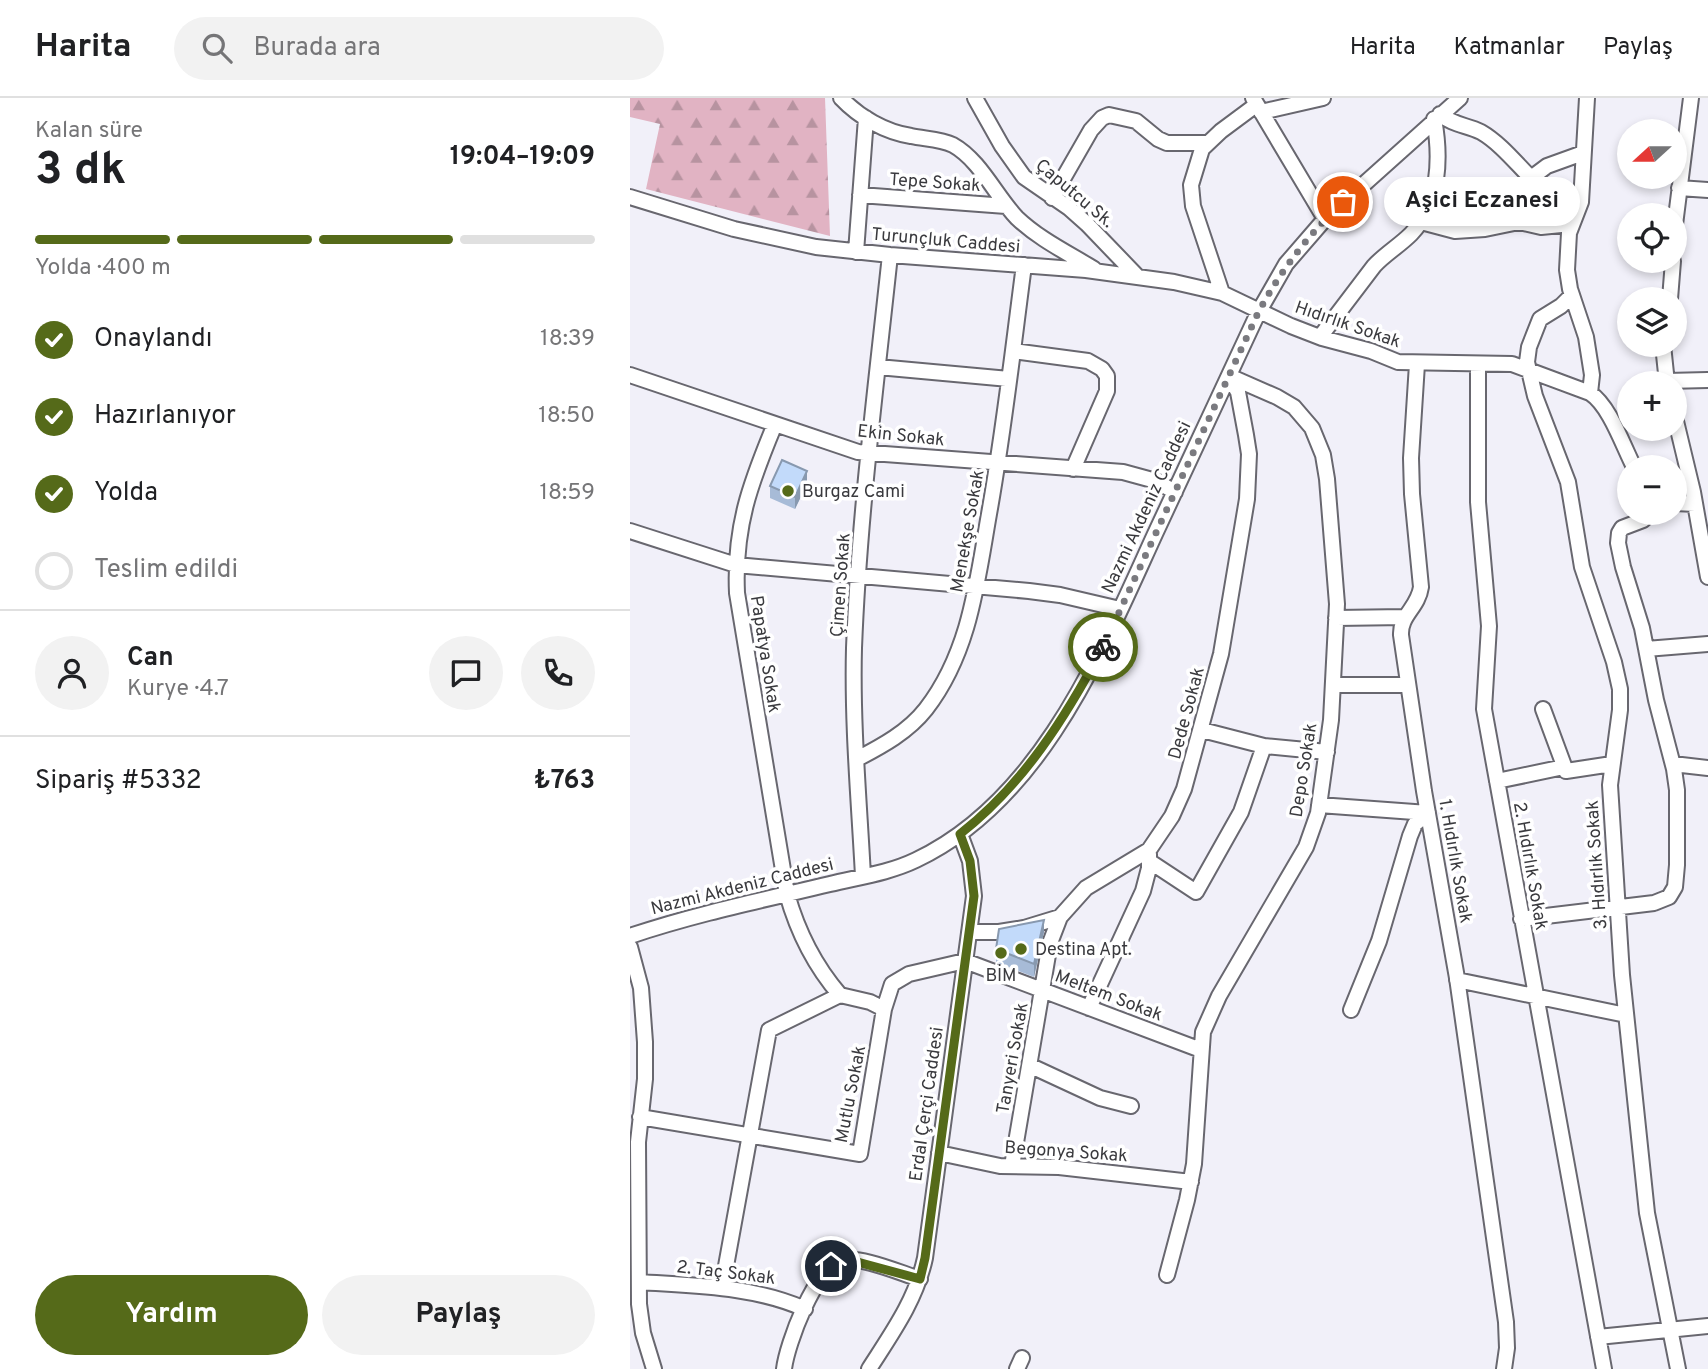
<!DOCTYPE html>
<html lang="tr">
<meta charset="utf-8">
<style>
:root{--surface:#fff;--page:#f2f2f2;--text:#202124;--muted:#757577;--line:#e0e0e0;--accent:#556a19}
body{margin:0;font-family:Overpass,sans-serif;background:var(--page);color:var(--text);height:100vh;display:flex;flex-direction:column;font-size:26px;white-space:nowrap}
*{box-sizing:border-box;margin:0}
p{font-size:23px;color:var(--muted)}
.icon{flex:none;width:38px;height:38px;fill:none;stroke:currentColor;stroke-width:2;stroke-linecap:round;stroke-linejoin:round}
.map{position:relative;flex:1;overflow:hidden}
.panel{display:flex;flex-direction:column;background:var(--surface);width:630px}
.panel>*{flex:none}
.needle{width:46px;rotate:249deg}
.controls{position:absolute;left:987px;top:21px;display:grid;gap:14px}
.controls a{display:grid;place-items:center;width:70px;height:70px;border-radius:50%;background:var(--surface);box-shadow:0 4px 10px #0003;font-size:35px}
.pin{position:absolute;display:grid;place-items:center;width:60px;height:60px;color:#fff;margin:-30px;border:4px solid #fff;border-radius:50%;box-shadow:0 2px 7px #0007}
.courier{position:absolute;display:grid;place-items:center;width:70px;height:70px;margin:-35px;border:5px solid #556a19;border-radius:50%;background:#fff;color:#222;box-shadow:0 2px 9px #0007}
.bubble{position:absolute;height:49px;border-radius:24px;background:var(--surface);box-shadow:0 4px 10px #0003;font-size:23px;font-weight:700;line-height:49px;text-align:center}
.headline em{font-style:normal;font-weight:700}
.headline div{display:flex;flex-direction:column-reverse}
.headline{display:flex;align-items:center;justify-content:space-between;height:119px;padding:0 35px}
h1{font-size:46px;font-weight:700;line-height:52px}
.bar{display:grid;grid-template-columns:repeat(4,1fr);gap:10px 7px;align-content:center;height:84px;padding:0 35px}
.bar i{height:9px;border-radius:5px;background:var(--line)}
.bar .active{background:var(--accent)}
.bar p{grid-column:span 4}
.line{display:flex;align-items:center;gap:18px;padding:0 35px;border-top:2px solid var(--line)}
.line div{flex:1}
.round{display:grid;place-items:center;flex:none;width:74px;height:74px;border-radius:37px;background:var(--page)}
ol{padding:0 35px;list-style:none}
li{display:flex;align-items:center;gap:21px;height:77px}
li p{margin-inline-start:auto}
li .icon{padding:7px;border-radius:50%;background:var(--accent);color:#fff;stroke-width:4}
li:last-child{color:var(--muted)}
li i{width:38px;height:38px;border:4px solid var(--line);border-radius:50%}
.cta{display:flex;gap:14px;margin-top:auto;padding:14px 35px}
.cta a{flex:1;height:80px;border-radius:42px;background:var(--accent);color:#fff;font-size:28px;font-weight:700;line-height:80px;text-align:center}
.cta a+a{background:var(--page);color:var(--text)}
header{display:flex;align-items:center;gap:42px;box-sizing:border-box;height:98px;padding:0 35px;background:var(--surface);border-bottom:2px solid var(--line)}
header strong{font-size:33px}
nav{display:flex;gap:38px;margin-inline-start:auto;font-size:24px}
.search{width:490px;height:63px;background:var(--page);display:flex;align-items:center;gap:18px;box-sizing:border-box;padding:0 24px;border-radius:38px;color:var(--muted);font-size:26px}
main{display:flex;flex:1;min-height:0}
.map>svg:first-child{display:block}
</style>
<header>
<strong>Harita</strong>
<div class="search"><svg class="icon" aria-label="search" viewBox="0 0 24 24"><circle cx="10" cy="10" r="6"/><path d="M15 15l6 6"/></svg>Burada ara</div>
<nav><a>Harita</a><a>Katmanlar</a><a>Paylaş</a></nav>
</header>
<main>
<section class="panel">
<div class="headline"><div><h1>3 dk</h1><p>Kalan süre</p></div><em>19:04–19:09</em></div>
<div class="bar"><i class="active"></i><i class="active"></i><i class="active"></i><i></i><p>Yolda · 400 m</p></div>
<ol>
<li><svg class="icon" aria-label="check" viewBox="0 0 24 24"><path d="M5 12l5 5 9-10"/></svg>Onaylandı<p>18:39</p></li>
<li><svg class="icon" aria-label="check" viewBox="0 0 24 24"><path d="M5 12l5 5 9-10"/></svg>Hazırlanıyor<p>18:50</p></li>
<li><svg class="icon" aria-label="check" viewBox="0 0 24 24"><path d="M5 12l5 5 9-10"/></svg>Yolda<p>18:59</p></li>
<li><i></i>Teslim edildi</li>
</ol>
<div class="line" style="height:126px"><a class="round"><svg class="icon" aria-label="person" viewBox="0 0 24 24"><circle cx="12" cy="8" r="4"/><path d="M4 21q1-7 8-7t8 7"/></svg></a><div><b>Can</b><p>Kurye · 4.7</p></div><a class="round"><svg class="icon" aria-label="chat" viewBox="0 0 24 24"><path d="M4 5h16v11H9l-5 4z"/></svg></a><a class="round"><svg class="icon" aria-label="phone" viewBox="0 0 24 24"><path d="M5 4h4l2 5-3 2q2 4 5 5l2-3 5 2v4C11 20 4 13 5 4z"/></svg></a></div>
<div class="line" style="height:91px"><div>Sipariş #5332</div><b>₺763</b></div>
<div class="cta"><a>Yardım</a><a>Paylaş</a></div>
</section>
<div class="map">
<svg width="1078" height="1271" viewBox="0 0 1078 1271">
<defs>
<pattern id="forest-firs" width="22" height="20" patternUnits="userSpaceOnUse" patternTransform="scale(1.75)"><rect width="22" height="20" fill="#e1b3c3"/><path d="M5 1l3.5 6h-7zM16 11l3.5 6h-7z" fill="#b793a0"/></pattern>
</defs>
<rect width="100%" height="100%" fill="#f1f0f9"/>
<!-- forest -->
<path fill="url(#forest-firs)" d="M 0,0 L 195,0 L 200,138 L 16,91 L 30,26 L 0,19 Z"/>
<g fill="none" stroke-linecap="round" stroke-linejoin="round">
<!-- minor casing -->
<g stroke="#68676f" stroke-width="18">
<path id="minor" d="M 211,0 C 229,19 255,34 281,38 C 295,41 311,41 323,47 C 350,62 366,98 387,120 C 409,141 438,155 464,171
M 345,0 L 372,48 L 394,79 L 439,110 L 457,126 L 507,178
M 623,0 L 695,121
M 957,0 L 951,104 L 939,135 L 937,172 L 940,191 L 956,239 L 962,277 L 960,295 C 980,308 993,348 1004,369
M 631,14 L 693,0
M 810,16 C 822,27 837,27 851,34 C 870,45 886,65 901,80 L 917,68 L 953,55
M 1049,90 L 1078,92
M 230,97 L 376,108
M 0,99 L 104,131 L 186,149 L 260,157 L 456,172 L 544,184 L 592,195 L 661,228 L 692,240 L 741,253 L 768,264 L 882,266 L 960,295
M 422,100 L 461,32 L 472,20 L 479,17 L 506,23 L 528,41 L 537,45 L 578,45
M 791,124 L 825,133 L 855,131 L 889,124 L 911,129 L 941,126
M 894,124 L 895,95 L 901,80
M 1045,127 L 1061,0
M 226,154 L 236,20
M 592,195 L 563,108 L 561,87 L 572,51 L 591,33 L 626,7
M 942,197 L 931,208 L 910,221 L 899,249 L 897,264 L 905,298 L 938,384 L 952,469 L 984,564 L 990,591 L 990,612 L 980,687 L 992,877 L 1017,1115 L 1048,1271
M 1040,201 L 1043,163
M 690,239 L 744,168 C 755,156 769,148 781,136 C 810,106 811,59 804,21
M 1033,247 L 1037,285
M 383,253 L 458,263 L 472,271 L 477,278 L 477,293 L 443,371
M 787,266 L 781,360 L 782,396 L 791,489 C 788,510 770,517 771,537 L 794,693 L 827,880 L 876,1224 L 877,1250 L 874,1271
M 848,266 L 848,404 L 859,528 L 854,611 L 974,1271
M 248,269 L 379,281
M 0,277 L 228,354 L 493,374 L 526,383 L 545,394
M 1037,283 L 1078,282
M 1045,319 L 1063,394 L 1078,479
M 1045,405 L 1065,406
M 0,433 L 106,467 L 399,493 L 430,497 L 490,511
M 706,520 L 775,519
M 1016,551 L 1078,546
M 703,587 L 778,587
M 913,611 L 936,673 L 982,666
M 572,632 L 634,648 L 697,654
M 227,661 C 252,648 278,634 296,611 C 340,554 347,484 359,416 C 374,333 383,250 394,167
M 1043,666 L 1078,670
M 867,683 L 934,669
M 689,707 L 798,715
M 519,763 L 566,794 L 611,714 L 634,648
M 233,778 C 229,702 222,626 224,550 C 229,419 246,288 260,157
M 891,821 L 1024,805 L 1039,799 L 1045,789 L 1047,767 L 1047,692 L 1044,671 L 1026,602 L 1012,530 L 993,469 L 988,445 L 989,435 L 992,430 L 1013,422 L 1021,415
M 339,834 L 369,834 L 394,830 L 430,819 L 456,790 L 519,752 L 542,718 L 554,691 L 591,556 L 617,401 L 619,356 L 616,337 L 608,294 L 599,278
M 0,838 C 65,816 133,802 200,786 C 229,779 259,775 286,762 C 411,703 471,554 525,436 C 560,362 594,288 628,215 L 656,166 L 695,121 L 830,0
M 0,849 L 11,890 L 15,944 L 15,981 L 8,1044 L 9,1206 L 13,1235 L 24,1271
M 827,882 L 996,917
M 210,897 L 240,904 L 254,911
M 459,910 L 513,793 L 519,770 L 519,756
M 721,912 L 749,843 L 780,738 L 785,726 L 798,715
M 401,968 L 470,1000 L 501,1008
M 10,1019 L 230,1056 L 254,911 L 262,886 L 279,876 L 335,863 L 571,952
M 309,1055 L 370,1068 L 429,1069 L 561,1084
M 382,1068 L 420,845 L 430,819
M 537,1177 L 557,1102 L 564,1066 L 573,934 L 589,898 L 676,749 L 688,715 L 701,622 L 707,506 L 697,381 L 693,357 L 682,330 L 664,309 L 647,299 L 599,278
M 9,1184 C 66,1188 123,1188 175,1211
M 92,1190 L 139,932 L 210,897 C 184,867 168,835 157,796 L 107,495 C 104,429 120,386 145,326
M 968,1239 L 1078,1228
M 154,1271 C 157,1246 185,1170 211,1163 C 230,1157 270,1175 290,1181
M 239,1271 C 262,1235 286,1202 295,1160 L 344,798 L 340,763 L 330,736
M 387,1271 L 392,1260"/>
</g>
<!-- minor -->
<use href="#minor" stroke="#fff" stroke-width="14"/>
</g>
<!-- wall -->
<path fill="#a7bbd7" d="M 177,386 L 165,411 L 140,400 L 140,388 Z
M 414,834 L 404,879 L 366,864 L 366,851 Z"/>
<!-- shaded-wall -->
<path fill="#8899af" d="M 177,373 L 177,386 L 165,411 L 165,399 Z
M 414,822 L 414,834 L 404,879 L 404,866 Z"/>
<!-- building -->
<path fill="#c2dafa" stroke="#8899af" stroke-width="2" d="M 152,362 L 177,373 L 165,399 L 140,388 Z
M 414,822 L 404,866 L 366,851 L 369,831 Z"/>
<g fill="none" stroke-linecap="round" stroke-linejoin="round">
<!-- done -->
<path stroke="#7a7a7f" stroke-width="7" stroke-dasharray="0 12.6" d="M 473,549 L 628,215 C 651,172 678,137 713,104"/>
<!-- route -->
<path stroke="#556a19" stroke-width="9" d="M 201,1168 L 211,1163 L 220,1162 L 290,1181 L 295,1160 L 344,798 L 340,763 L 330,736 C 393,687 436,619 473,549"/>
</g>
<!-- markers -->
<g fill="#556a19" stroke="#fff" stroke-width="2.5">
<circle cx="158" cy="393" r="7"/>
<circle cx="391" cy="851" r="7"/>
<circle cx="371" cy="855" r="7"/>
</g>
<g text-anchor="middle" stroke-width="7" stroke-linejoin="round" paint-order="stroke">
<!-- street labels -->
<g font-size="18" fill="#3a3a3e" stroke="#fff">
<text transform="translate(305 84) rotate(4)" y="6">Tepe Sokak</text>
<text transform="translate(445 95) rotate(40)" y="6">Çaputcu Sk.</text>
<text transform="translate(316 142) rotate(5)" y="6">Turunçluk Caddesi</text>
<text transform="translate(718 226) rotate(19)" y="6">Hıdırlık Sokak</text>
<text transform="translate(271 337) rotate(6)" y="6">Ekin Sokak</text>
<text transform="translate(516 409) rotate(-65)" y="6">Nazmi Akdeniz Caddesi</text>
<text transform="translate(337 433) rotate(-80)" y="6">Menekşe Sokak</text>
<text transform="translate(210 487) rotate(-86)" y="6">Çimen Sokak</text>
<text transform="translate(136 556) rotate(81)" y="6">Papatya Sokak</text>
<text transform="translate(556 615) rotate(-75)" y="6">Dede Sokak</text>
<text transform="translate(673 672) rotate(-81)" y="6">Depo Sokak</text>
<text transform="translate(826 763) rotate(80)" y="6">1. Hıdırlık Sokak</text>
<text transform="translate(966 767) rotate(-94)" y="6">3. Hıdırlık Sokak</text>
<text transform="translate(901 768) rotate(80)" y="6">2. Hıdırlık Sokak</text>
<text transform="translate(112 788) rotate(-14)" y="6">Nazmi Akdeniz Caddesi</text>
<text transform="translate(479 897) rotate(21)" y="6">Meltem Sokak</text>
<text transform="translate(382 960) rotate(-80)" y="6">Tanyeri Sokak</text>
<text transform="translate(220 996) rotate(-79)" y="6">Mutlu Sokak</text>
<text transform="translate(296 1006) rotate(-82)" y="6">Erdal Çerçi Caddesi</text>
<text transform="translate(436 1053) rotate(4)" y="6">Begonya Sokak</text>
<text transform="translate(96 1174) rotate(7)" y="6">2. Taç Sokak</text>
</g>
<!-- poi labels -->
<g font-size="18" fill="#3a3a3e" stroke="#fff" text-anchor="start">
<text x="172" y="399">Burgaz Cami</text>
<text x="405" y="857">Destina Apt.</text>
<text x="371" y="883" text-anchor="middle">BİM</text>
</g>
</g>
</svg>
<div class="controls">
<a><svg class="needle" viewBox="-14 -14 28 28"><path d="M0-13l5 13h-10z" fill="#e53935"/><path d="M0 13l5-13h-10z" fill="#757577"/></svg></a>
<a><svg class="icon" aria-label="locate" viewBox="0 0 24 24"><circle cx="12" cy="12" r="6"/><path d="M12 2v4M12 18v4M2 12h4M18 12h4"/></svg></a>
<a><svg class="icon" aria-label="layers" viewBox="0 0 24 24"><path d="M12 4l9 5-9 5-9-5zM3 14l9 5 9-5"/></svg></a>
<a>+</a>
<a>−</a>
</div>
<div class="pin" style="left:713px;top:104px;background:#ea580c"><svg class="icon" aria-label="bag" viewBox="0 0 24 24"><path d="M5 8h14l-1 12H6zM9 8a3 3 0 0 1 6 0"/></svg></div>
<div class="pin" style="left:201px;top:1168px;background:#1f2937"><svg class="icon" aria-label="home" viewBox="0 0 24 24"><path d="M3 11l9-7 9 7M6 9v11h12V9"/></svg></div>
<div class="courier" style="left:473px;top:549px"><svg class="icon" aria-label="bike" viewBox="0 0 24 24"><circle cx="6" cy="16" r="4"/><circle cx="18" cy="16" r="4"/><path d="M6 16l4-8h5l3 8M10 8l3 8H6M13 5h3"/></svg></div>
<div class="bubble" style="left:754px;top:79px;width:196px">Aşici Eczanesi</div>
</div>
</main>
